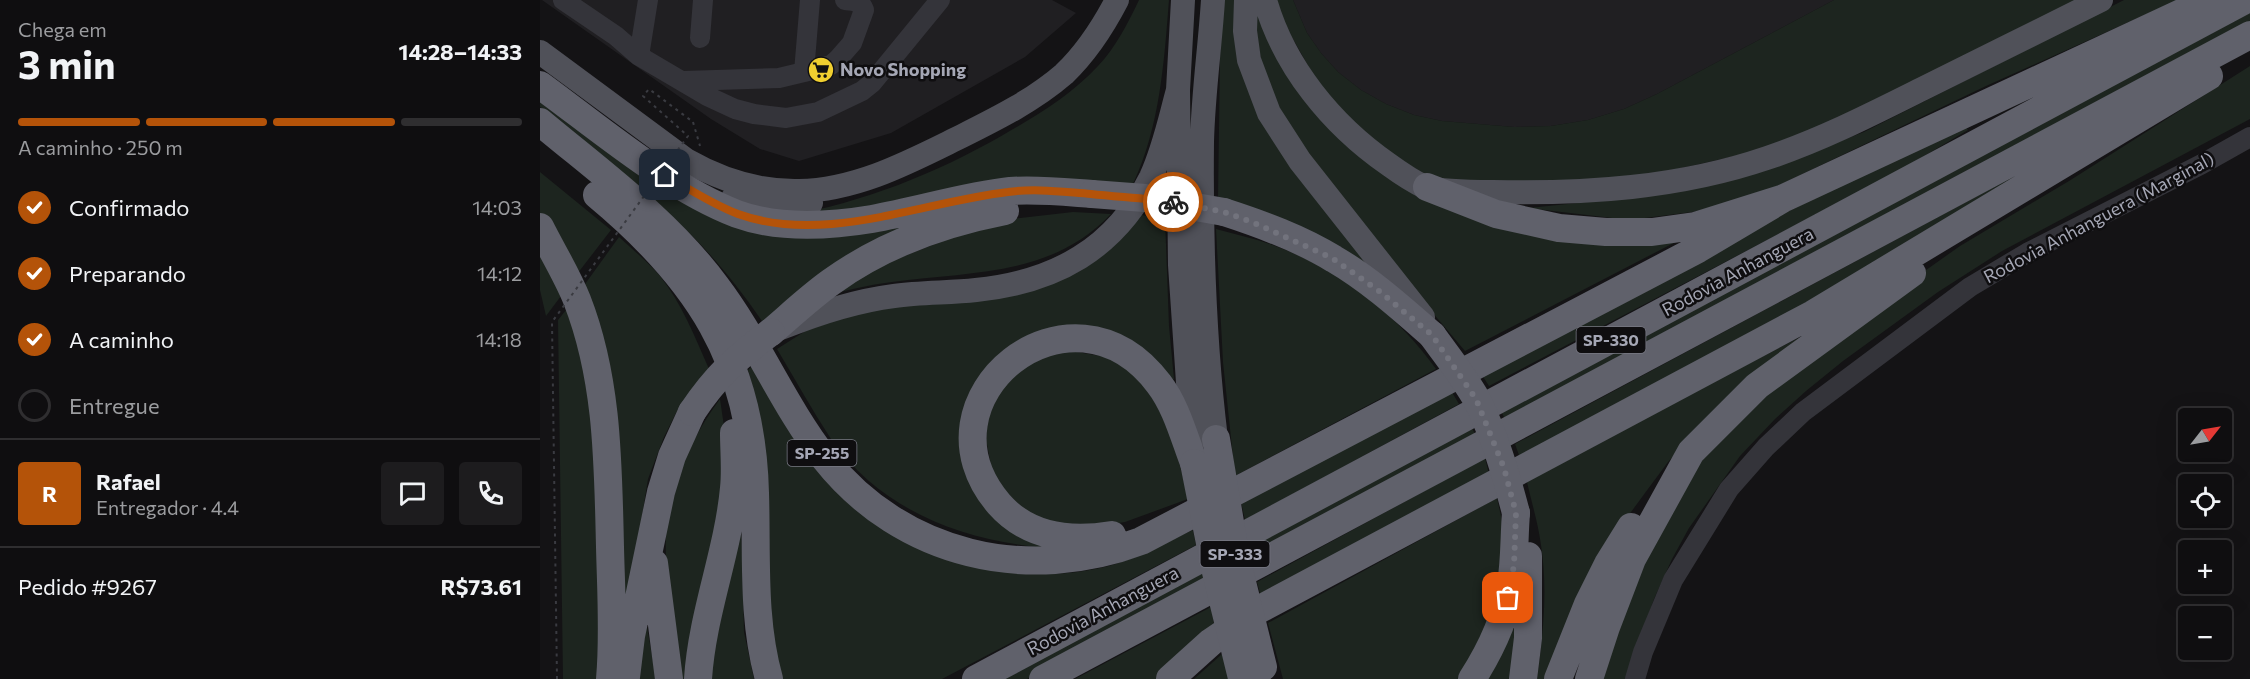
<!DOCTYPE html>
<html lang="pt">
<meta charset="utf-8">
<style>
:root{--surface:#0f0e10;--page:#1d1c1e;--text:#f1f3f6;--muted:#9b9c9f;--line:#2f2e30;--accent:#b45309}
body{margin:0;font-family:Commissioner,sans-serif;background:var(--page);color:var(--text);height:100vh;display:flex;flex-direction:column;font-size:22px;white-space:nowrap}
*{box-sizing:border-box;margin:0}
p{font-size:20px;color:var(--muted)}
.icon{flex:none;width:33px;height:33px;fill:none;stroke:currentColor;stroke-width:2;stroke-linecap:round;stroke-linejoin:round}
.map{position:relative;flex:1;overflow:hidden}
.side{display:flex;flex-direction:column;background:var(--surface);width:540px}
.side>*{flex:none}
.needle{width:39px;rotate:59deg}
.tools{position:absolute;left:1638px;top:408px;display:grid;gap:12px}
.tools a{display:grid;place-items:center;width:54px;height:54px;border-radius:6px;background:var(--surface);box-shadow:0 6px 24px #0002,0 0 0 2px var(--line);font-size:30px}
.pin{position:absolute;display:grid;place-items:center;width:51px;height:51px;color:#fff;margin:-26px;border-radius:12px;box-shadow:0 3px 9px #0006}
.courier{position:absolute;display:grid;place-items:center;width:60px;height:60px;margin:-30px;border:4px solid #b45309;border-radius:50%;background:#fff;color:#222;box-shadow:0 2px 8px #0007}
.overview em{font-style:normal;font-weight:700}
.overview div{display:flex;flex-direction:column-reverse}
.overview{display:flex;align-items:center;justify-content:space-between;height:102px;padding:0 18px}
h1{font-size:39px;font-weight:700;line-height:45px}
.bar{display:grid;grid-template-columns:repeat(4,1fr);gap:9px 6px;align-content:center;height:72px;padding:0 18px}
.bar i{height:8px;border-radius:4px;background:var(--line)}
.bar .current{background:var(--accent)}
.bar p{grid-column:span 4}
.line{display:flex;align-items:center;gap:15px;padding:0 18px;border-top:2px solid var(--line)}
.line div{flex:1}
.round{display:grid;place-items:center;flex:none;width:63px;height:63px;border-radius:6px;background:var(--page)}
ol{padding:0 18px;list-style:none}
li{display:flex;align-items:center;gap:18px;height:66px}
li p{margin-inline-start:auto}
li .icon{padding:6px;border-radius:50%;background:var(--accent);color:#fff;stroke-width:4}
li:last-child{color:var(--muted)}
li i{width:33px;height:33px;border:3px solid var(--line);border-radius:50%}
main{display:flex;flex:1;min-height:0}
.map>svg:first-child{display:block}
</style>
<main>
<section class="side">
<div class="overview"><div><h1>3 min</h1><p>Chega em</p></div><em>14:28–14:33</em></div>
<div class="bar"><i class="current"></i><i class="current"></i><i class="current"></i><i></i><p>A caminho · 250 m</p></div>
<ol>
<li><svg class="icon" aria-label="check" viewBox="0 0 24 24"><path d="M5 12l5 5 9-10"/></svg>Confirmado<p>14:03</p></li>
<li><svg class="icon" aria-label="check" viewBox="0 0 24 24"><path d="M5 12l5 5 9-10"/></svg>Preparando<p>14:12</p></li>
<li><svg class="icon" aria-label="check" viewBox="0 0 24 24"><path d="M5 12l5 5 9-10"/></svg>A caminho<p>14:18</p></li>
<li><i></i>Entregue</li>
</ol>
<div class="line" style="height:108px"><b class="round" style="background:var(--accent);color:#fff">R</b><div><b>Rafael</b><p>Entregador · 4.4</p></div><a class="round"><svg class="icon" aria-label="chat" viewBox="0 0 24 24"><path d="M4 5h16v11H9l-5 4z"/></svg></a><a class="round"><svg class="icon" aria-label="phone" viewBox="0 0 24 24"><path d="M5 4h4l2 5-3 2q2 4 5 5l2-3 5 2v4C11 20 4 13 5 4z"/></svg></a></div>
<div class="line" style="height:78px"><div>Pedido #9267</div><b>R$73.61</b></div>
</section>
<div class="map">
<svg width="1710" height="679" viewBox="0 0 1710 679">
<rect width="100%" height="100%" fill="#141315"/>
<!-- built -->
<path fill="#201f22" d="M 2,0 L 512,0 L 536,13 L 485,57 L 351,133 L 259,161 L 220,149 L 171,119 Z
M 753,0 L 1294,0 L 1117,94 L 1084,109 L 1048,120 L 1011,126 L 974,127 L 902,121 L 874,115 L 846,104 L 821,90 L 798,72 L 781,53 L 767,33 Z"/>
<!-- green -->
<path fill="#1d251f" d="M 599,0 L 629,0 C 624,63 620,126 593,184 L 320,214 L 247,216 C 324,202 395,174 463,135 C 498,115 531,95 558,66 C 576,47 588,23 599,0 Z
M 684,0 L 700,0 L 701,46 L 826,264 L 678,200 L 680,56 Z
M 718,0 L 738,50 L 891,200 L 1153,233 L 925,351 L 847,259 L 761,148 L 725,81 L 716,33 Z
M 731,0 L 753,0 L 767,33 L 781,53 L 798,72 L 821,90 L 846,104 L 874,115 L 902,121 L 974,127 L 1011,126 L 1048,120 L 1084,109 L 1117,94 L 1294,0 L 1539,0 L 1318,112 L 1217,151 L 1102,177 L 944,188 L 887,175 L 856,159 L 792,108 Z
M 1584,0 L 1638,0 L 1446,86 L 1229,190 L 1168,210 L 1089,220 L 988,208 L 1117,195 L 1261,156 L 1324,132 Z
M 1710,10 L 1710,26 L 966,421 L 960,409 Z
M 1710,66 L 1710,119 L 1462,251 L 1398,292 L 1303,361 L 1266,391 L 1235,419 L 1200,456 L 1149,528 L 1132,559 L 1114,599 L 1086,679 L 1058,679 L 1081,602 L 1153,470 L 1203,414 L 1379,275 L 1420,246 L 1529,181 Z
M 0,93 L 112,176 L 102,188 L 0,107 Z
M 1424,124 L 1428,130 L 1364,168 L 949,386 L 940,372 L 1270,200 Z
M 1510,157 L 1347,262 L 980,458 L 975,444 Z
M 0,172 L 71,230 L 34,278 L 0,214 Z
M 122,182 L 169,212 L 413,211 L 222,321 C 189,273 155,235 110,197 Z
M 533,212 L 571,214 C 511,277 432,271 352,282 C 329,285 306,290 284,296 L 320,273 L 455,221 Z
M 601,215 L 625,218 L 629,326 L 634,379 L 627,383 L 601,355 L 483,345 L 429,451 L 507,548 C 424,541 341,511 291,439 C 272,410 255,379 237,349 L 267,330 L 320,312 L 533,274 C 564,258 580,242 601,215 Z
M 676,229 C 697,235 718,239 738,247 C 801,271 857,314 896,369 L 695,476 L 683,362 Z
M 79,237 C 93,250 108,262 120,276 C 142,304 155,337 169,369 L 136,413 L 124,437 L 108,479 L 81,647 L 40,291 Z
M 0,242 L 24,292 L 6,316 L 0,290 Z
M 30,305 L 54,402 L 61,679 L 23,679 L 18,320 Z
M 1272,331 L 1154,434 L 1128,462 L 1105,493 L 1083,523 L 1011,679 L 997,679 C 1003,635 1008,590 1001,545 C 998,523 991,500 986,478 Z
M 513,348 L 585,360 L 630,423 L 648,499 L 585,522 L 541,529 L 487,517 L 453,476 L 446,439 L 447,421 L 467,375 Z
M 213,365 L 285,472 L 476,573 C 514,576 554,573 590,559 C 612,551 632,539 653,530 L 656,545 L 402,679 L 239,679 L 232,653 L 215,396 L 208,370 Z
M 910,389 L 919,404 L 705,520 L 701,502 Z
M 180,399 L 188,454 L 149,679 L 142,679 C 133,625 116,541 133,488 C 144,456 160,426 180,399 Z
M 930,424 L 937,438 L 713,557 L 710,544 Z
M 945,458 L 949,474 L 721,597 L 717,582 Z
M 957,498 L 964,530 L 964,583 L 924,679 L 743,679 L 728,623 Z
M 201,517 L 204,632 L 214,679 L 165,679 Z
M 662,570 L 665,582 L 487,679 L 459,679 Z
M 671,607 L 675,629 L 620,679 L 535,679 Z
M 975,609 L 976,679 L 940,679 Z
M 106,621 L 116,679 L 97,679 Z
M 682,654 L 689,679 L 654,679 Z"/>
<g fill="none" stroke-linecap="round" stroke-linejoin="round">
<!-- path -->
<path stroke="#3a3b41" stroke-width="2" stroke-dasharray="3 4.5" stroke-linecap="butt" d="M 153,122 L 160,146"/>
<!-- minor -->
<path stroke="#34343a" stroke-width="20" d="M 23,0 L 76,36 L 99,56 L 167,96 L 195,109 L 214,114 L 246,118 L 278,112 L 322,91 L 332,83 L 400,0
M 160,38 L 163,0
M 99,56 L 108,0
M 264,72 L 291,65 L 298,59 L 312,43 L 324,10 C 321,1 315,1 305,0
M 144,81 L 239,78 L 264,72 L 270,0
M 1095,679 L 1103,652 L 1133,580 L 1189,489 L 1226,447 L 1263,412 L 1430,287 L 1487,253 L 1662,164 L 1710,137"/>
<!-- major -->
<path stroke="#505159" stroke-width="24" d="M 643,0 L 638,90 L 640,265 L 652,441
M 673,0 C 670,47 663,95 662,142 C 661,241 664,341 676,439
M 706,0 L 705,31 L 709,60 L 729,113 L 760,161 L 883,317
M 725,0 C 744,67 792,125 848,164 C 859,172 872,181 885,187 C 901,192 936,192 953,192 C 1045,194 1139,188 1227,158 C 1281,140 1332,114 1382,89 C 1442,59 1501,30 1561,0
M 0,52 L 146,160 C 181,180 219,192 259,191 C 318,190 371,161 422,136 C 458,118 494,100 524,74 C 546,53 563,27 577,0
M 193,198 C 219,207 244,209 271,203
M 241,328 C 278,313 315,301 354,296 C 381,292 409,293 436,290 C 515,282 575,249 611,177 C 624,149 630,119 638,90"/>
<!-- highway -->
<path stroke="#60616b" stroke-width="28" d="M 0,85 C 59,128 129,188 197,214 C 238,229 290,226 332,219 C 378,211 424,196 470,191 C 498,189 525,192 552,194
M 0,122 C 61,173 128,221 176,286 C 217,340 243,405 285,459 C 362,556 488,584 601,541 L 1158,249 L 1244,198
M 887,187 L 956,214 L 1019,228 L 1066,232 L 1112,232 L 1155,226 L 1244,198 L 1669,0
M 57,195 C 157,278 212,361 215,493 C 217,556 212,618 229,679
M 684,212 C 721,224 760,238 794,259 C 830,280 861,308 892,335
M 0,227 C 12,251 27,275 37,300 C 68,379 68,464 70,547 C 71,590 74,636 70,679
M 231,332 C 251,315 270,297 291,282 C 342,245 403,223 465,211
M 572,535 C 531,542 488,537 459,504 C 369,399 531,267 619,384 C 636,406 644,437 654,463
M 114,563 L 129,679
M 86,677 L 91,636 L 121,492 L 132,456 L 152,412
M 158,679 C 162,614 188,553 194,488 C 196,470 194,451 194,433
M 436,679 L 1705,0
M 503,679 L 1710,35
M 630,679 L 671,642 L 718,610 L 1273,314 L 1669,76
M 932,679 C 950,651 966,617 971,584 C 975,561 974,537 976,513
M 983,679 L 988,638 L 988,556
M 1018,679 L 1048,604 L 1068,564 L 1091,527
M 1049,679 L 1066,627 L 1092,559 L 1151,452 L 1217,386 L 1372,273"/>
<!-- path-bridge -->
<path stroke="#3a3b41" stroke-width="2" stroke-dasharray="3 4.5" stroke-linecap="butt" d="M 17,679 L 12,322 L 148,136 L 103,96 L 109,89 L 153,122"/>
<!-- highway-bridge -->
<path stroke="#60616b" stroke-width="28" d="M 552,194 L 605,198 L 684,212
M 892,335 C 907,356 924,377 937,400 C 955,436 966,475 976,513
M 152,412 C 176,376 197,357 231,332
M 676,439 L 696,558 L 723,667
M 654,463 L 675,568 L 702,678"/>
</g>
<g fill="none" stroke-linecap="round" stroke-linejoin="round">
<!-- done -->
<path stroke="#72737d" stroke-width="6" stroke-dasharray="0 10.8" d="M 633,202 L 684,212 L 712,222 L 792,258 L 839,291 L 892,335 L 936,399 L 964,468 L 976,513 L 974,565 L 968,598"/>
<!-- route -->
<path stroke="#b45309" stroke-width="8" d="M 125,175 C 149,189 172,204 198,214 C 284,245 382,202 468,192 C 496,188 523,192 551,194 C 578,197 605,198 633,202"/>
</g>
<!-- icons -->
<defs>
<g id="supermarket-disc" transform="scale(1.35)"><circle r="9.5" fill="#f0cf30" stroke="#0f0e10"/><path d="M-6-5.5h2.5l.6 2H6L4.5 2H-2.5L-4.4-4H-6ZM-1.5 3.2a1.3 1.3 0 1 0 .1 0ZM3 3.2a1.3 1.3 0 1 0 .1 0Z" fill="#111"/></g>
</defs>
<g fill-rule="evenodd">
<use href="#supermarket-disc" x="281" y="70"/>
</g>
<g text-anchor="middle" stroke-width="5" stroke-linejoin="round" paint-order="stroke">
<!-- shield labels -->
<g fill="#0f0e10" stroke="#787984" stroke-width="1.5">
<rect x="1036.5" y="327" width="69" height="26" rx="4.5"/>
<rect x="247.5" y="440" width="69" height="26" rx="4.5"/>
<rect x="660.5" y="541" width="69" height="26" rx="4.5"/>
</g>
<g font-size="16" font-weight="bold" fill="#a5a7b5">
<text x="1071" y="346">SP-330</text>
<text x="282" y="459">SP-255</text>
<text x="695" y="560">SP-333</text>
</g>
<!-- poi labels -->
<g font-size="18" font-weight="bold" fill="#a5a7b5" stroke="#0f0e10" text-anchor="start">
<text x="300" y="76">Novo Shopping</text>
</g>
<!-- street labels -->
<g font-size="18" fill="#a5a7b5" stroke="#0f0e10">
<text transform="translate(1559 218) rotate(-28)" y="6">Rodovia Anhanguera (Marginal)</text>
<text transform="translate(1198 272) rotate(-28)" y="6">Rodovia Anhanguera</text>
<text transform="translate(563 611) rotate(-28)" y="6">Rodovia Anhanguera</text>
</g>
</g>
</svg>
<div class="tools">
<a><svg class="needle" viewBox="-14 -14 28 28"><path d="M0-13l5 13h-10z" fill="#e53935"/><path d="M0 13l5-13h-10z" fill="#9b9c9f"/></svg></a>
<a><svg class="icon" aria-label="locate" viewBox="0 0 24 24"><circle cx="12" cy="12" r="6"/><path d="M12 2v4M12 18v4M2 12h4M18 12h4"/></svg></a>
<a>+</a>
<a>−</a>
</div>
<div class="pin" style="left:968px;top:598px;background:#ea580c"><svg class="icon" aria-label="bag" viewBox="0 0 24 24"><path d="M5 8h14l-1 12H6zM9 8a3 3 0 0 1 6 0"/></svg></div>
<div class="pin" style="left:125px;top:175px;background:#1f2937"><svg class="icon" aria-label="home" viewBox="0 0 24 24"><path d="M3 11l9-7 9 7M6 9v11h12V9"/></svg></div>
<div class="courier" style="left:633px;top:202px"><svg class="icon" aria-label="bike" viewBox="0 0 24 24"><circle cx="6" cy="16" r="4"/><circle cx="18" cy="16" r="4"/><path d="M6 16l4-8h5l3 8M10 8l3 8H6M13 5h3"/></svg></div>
</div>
</main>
